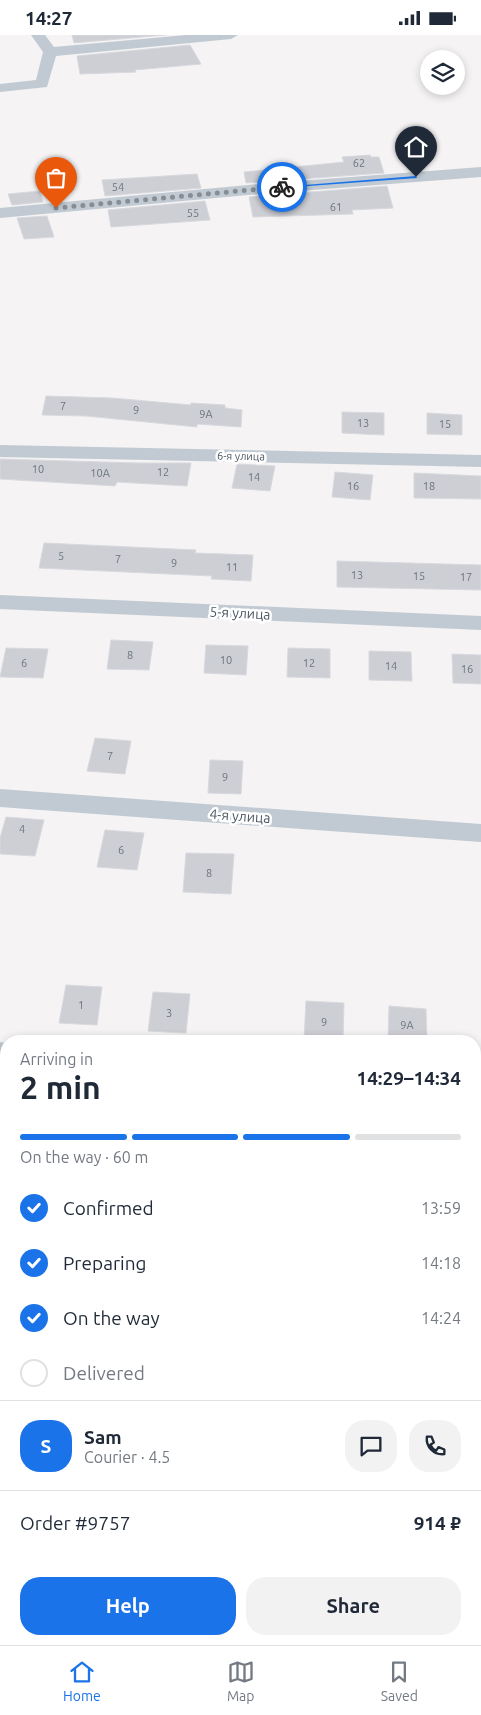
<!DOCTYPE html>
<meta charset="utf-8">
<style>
:root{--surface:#fff;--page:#f2f2f3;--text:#1f2937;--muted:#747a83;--line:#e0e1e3;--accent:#1a73e8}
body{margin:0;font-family:Ubuntu,sans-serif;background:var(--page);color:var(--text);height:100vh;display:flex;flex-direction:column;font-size:19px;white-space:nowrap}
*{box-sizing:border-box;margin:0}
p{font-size:16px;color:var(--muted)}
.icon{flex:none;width:28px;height:28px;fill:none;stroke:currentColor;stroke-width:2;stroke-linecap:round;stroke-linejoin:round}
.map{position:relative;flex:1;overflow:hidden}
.details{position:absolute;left:0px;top:1000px;width:481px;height:610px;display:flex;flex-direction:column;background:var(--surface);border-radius:20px 20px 0 0;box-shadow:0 2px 8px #0003}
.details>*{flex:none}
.tools{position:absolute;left:420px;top:15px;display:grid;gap:10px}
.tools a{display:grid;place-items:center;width:45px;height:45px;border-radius:50%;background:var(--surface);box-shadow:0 2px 8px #0003;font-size:25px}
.pin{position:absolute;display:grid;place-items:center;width:42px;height:42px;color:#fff;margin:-51px -21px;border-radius:50% 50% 50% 0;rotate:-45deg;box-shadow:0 0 5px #0007}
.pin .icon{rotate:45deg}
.courier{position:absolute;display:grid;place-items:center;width:50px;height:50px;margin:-25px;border:4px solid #1a73e8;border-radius:50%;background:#fff;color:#222;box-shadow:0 1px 6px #0007}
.overview em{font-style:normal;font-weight:600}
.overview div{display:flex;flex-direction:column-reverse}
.overview{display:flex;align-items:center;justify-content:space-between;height:85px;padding:0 20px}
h1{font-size:32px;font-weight:600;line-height:38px}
.bar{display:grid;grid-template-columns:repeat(4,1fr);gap:8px 5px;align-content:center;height:60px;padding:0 20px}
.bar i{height:6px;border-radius:4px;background:var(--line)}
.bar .current{background:var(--accent)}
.bar p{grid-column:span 4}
.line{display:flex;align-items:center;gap:12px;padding:0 20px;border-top:1px solid var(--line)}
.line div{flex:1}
.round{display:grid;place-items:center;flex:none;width:52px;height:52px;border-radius:20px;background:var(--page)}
ol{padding:0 20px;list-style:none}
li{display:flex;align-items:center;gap:15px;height:55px}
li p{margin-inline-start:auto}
li .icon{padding:5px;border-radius:50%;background:var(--accent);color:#fff;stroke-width:4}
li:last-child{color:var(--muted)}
li i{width:28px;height:28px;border:2px solid var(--line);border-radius:50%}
.button{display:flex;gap:10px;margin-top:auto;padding:10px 20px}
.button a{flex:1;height:58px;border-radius:20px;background:var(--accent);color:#fff;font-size:20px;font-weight:600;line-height:58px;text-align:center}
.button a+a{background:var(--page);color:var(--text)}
.status{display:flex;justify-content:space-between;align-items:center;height:35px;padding:0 25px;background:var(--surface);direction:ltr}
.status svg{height:14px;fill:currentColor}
.tabs{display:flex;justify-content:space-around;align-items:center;height:70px;border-top:1px solid var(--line);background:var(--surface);font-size:14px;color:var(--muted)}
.tabs a{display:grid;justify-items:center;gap:2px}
.tabs .current{color:var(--accent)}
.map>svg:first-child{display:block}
</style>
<div class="status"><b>14:27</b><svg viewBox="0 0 49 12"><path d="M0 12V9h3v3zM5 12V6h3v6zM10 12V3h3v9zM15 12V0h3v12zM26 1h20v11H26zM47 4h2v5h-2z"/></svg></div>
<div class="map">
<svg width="481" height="1610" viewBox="0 0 481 1610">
<rect width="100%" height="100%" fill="#f5f3f3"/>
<!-- building -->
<path fill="#cdcfd5" stroke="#d7d9de" d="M 72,0 L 165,0 L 74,8 Z
M 190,10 L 201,29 L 135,35 L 136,37 L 80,39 L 77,21 Z
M 370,120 L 371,122 L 379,122 L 384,138 L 246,148 L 244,137 L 344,127 L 342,122 Z
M 197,139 L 201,153 L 105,161 L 102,145 Z
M 387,151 L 393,173 L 352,175 L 353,179 L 253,182 L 249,162 Z
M 40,156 L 43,167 L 12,170 L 8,159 Z
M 205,166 L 210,185 L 111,192 L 108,175 Z
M 47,181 L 54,202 L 24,204 L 17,183 Z
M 46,361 L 112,363 L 191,370 L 191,368 L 225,370 L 225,373 L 242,375 L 241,392 L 197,389 L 197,392 L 86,381 L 42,380 Z
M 342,377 L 384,378 L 384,400 L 342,398 Z
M 427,378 L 462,380 L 462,400 L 427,399 Z
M 0,424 L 139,428 L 191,428 L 187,451 L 117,447 L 115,451 L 0,444 Z
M 237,429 L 275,431 L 270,456 L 232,453 Z
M 335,437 L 373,440 L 370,465 L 332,462 Z
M 414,438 L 481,441 L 481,464 L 414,463 Z
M 44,508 L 196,515 L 195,518 L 253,520 L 251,546 L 211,544 L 212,541 L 39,533 Z
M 337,526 L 481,530 L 481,555 L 337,552 Z
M 111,605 L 153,607 L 149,635 L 107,634 Z
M 206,610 L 248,611 L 246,640 L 204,638 Z
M 6,613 L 48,614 L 43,643 L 0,642 Z
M 288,613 L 330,614 L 330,643 L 287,642 Z
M 369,616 L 411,617 L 412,646 L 369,645 Z
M 452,619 L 481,620 L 481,649 L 453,648 Z
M 95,703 L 131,706 L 125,739 L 87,736 Z
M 210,725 L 243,726 L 241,759 L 208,758 Z
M 6,782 L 44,785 L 35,821 L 0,819 L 0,803 Z
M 105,795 L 144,798 L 137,835 L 97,832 Z
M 186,818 L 234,819 L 231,859 L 183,857 Z
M 66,950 L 102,952 L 97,990 L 59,988 Z
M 153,957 L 190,959 L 186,998 L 148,996 Z
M 306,966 L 344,968 L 343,1006 L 304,1005 Z
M 389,971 L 426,974 L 427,1006 L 388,1006 Z"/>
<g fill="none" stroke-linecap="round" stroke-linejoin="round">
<!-- street -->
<path fill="#c1cad2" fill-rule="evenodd" d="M 31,0 L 45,0 L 54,12 L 186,0 L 238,0 L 231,4 L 56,21 L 47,52 L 0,57 L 0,49 L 36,45 L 43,17 Z
M 481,132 L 481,142 L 260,159 L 0,183 L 0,173 L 260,149 Z
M 0,410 L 481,420 L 481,432 L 0,422 Z
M 0,560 L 481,581 L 481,595 L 0,574 Z
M 0,754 L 481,789 L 481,807 L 0,772 Z
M 0,1007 L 6,1008 L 6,1032 L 0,1031 Z
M 475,1038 L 481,1039 L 481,1063 L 475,1062 Z
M 0,1489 L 6,1490 L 6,1524 L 0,1523 Z
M 475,1522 L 481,1522 L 481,1556 L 475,1556 Z"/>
</g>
<!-- route -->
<path fill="#1a73e8" d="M 416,141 L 417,143 L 282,153 L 280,152 Z"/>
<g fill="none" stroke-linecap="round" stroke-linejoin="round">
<!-- done -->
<path stroke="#868d94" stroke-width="5" stroke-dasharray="0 9" d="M 56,173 L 282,152"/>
</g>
<g text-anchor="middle" stroke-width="5" stroke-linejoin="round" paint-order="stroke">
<!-- number labels -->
<g font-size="11" fill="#6b747e">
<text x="359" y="132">62</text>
<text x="118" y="156">54</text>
<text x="336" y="176">61</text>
<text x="193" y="182">55</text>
<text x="63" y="375">7</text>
<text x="136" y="379">9</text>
<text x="206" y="383">9А</text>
<text x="363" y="392">13</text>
<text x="445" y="393">15</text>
<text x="38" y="438">10</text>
<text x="163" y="441">12</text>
<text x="100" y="442">10А</text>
<text x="254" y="446">14</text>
<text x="353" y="455">16</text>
<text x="429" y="455">18</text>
<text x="61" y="525">5</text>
<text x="118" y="528">7</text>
<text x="174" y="532">9</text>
<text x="232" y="536">11</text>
<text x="357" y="544">13</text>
<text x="419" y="545">15</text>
<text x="466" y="546">17</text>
<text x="130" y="624">8</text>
<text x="226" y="629">10</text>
<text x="24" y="632">6</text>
<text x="309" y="632">12</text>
<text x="391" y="635">14</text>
<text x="467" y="638">16</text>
<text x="110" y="725">7</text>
<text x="225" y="746">9</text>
<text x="22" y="798">4</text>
<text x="121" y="819">6</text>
<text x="209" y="842">8</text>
<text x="81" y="974">1</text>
<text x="169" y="982">3</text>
<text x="324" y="991">9</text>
<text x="407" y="994">9А</text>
</g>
<!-- far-street labels -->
<g font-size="11" fill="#4a5661" stroke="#fff">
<text transform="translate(241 421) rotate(1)" y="4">6-я улица</text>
</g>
<!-- street labels -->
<g font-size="14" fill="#4a5661" stroke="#fff">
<text transform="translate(240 578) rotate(3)" y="5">5-я улица</text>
<text transform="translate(240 781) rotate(4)" y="5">4-я улица</text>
</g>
</g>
</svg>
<div class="tools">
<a><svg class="icon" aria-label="layers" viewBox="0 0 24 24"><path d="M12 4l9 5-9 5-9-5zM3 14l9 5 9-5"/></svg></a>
</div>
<div class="pin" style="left:56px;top:173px;background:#ea580c"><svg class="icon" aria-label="bag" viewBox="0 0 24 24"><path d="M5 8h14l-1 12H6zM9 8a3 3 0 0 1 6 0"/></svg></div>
<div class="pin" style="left:416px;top:142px;background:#1f2937"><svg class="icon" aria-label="home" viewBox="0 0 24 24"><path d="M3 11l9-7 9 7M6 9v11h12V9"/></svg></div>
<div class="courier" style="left:282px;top:152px"><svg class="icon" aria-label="bike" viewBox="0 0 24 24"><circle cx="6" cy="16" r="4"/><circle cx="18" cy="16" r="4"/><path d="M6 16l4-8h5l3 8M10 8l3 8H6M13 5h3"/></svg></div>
<section class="details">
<div class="overview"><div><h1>2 min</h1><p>Arriving in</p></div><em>14:29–14:34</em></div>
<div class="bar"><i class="current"></i><i class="current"></i><i class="current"></i><i></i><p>On the way · 60 m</p></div>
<ol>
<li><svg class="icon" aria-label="check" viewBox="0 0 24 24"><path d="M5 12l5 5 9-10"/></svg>Confirmed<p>13:59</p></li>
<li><svg class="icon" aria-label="check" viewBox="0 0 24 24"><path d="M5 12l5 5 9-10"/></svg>Preparing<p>14:18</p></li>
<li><svg class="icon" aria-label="check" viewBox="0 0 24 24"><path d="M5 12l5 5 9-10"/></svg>On the way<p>14:24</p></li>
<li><i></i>Delivered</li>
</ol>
<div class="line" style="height:90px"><b class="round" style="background:var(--accent);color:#fff">S</b><div><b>Sam</b><p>Courier · 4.5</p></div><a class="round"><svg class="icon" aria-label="chat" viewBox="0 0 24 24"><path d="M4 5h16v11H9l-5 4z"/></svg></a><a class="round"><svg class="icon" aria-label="phone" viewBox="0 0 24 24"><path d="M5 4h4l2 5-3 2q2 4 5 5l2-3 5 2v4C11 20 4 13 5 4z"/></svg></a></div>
<div class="line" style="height:65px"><div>Order #9757</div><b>914 ₽</b></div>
<div class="button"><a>Help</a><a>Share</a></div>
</section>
</div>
<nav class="tabs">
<a class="current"><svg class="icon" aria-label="home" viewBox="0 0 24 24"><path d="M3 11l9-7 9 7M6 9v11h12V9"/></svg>Home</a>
<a><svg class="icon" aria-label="map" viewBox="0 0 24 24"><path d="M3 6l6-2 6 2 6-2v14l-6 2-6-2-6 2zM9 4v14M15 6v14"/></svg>Map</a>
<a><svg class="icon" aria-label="saved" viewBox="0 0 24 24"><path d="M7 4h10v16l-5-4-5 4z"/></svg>Saved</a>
</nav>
